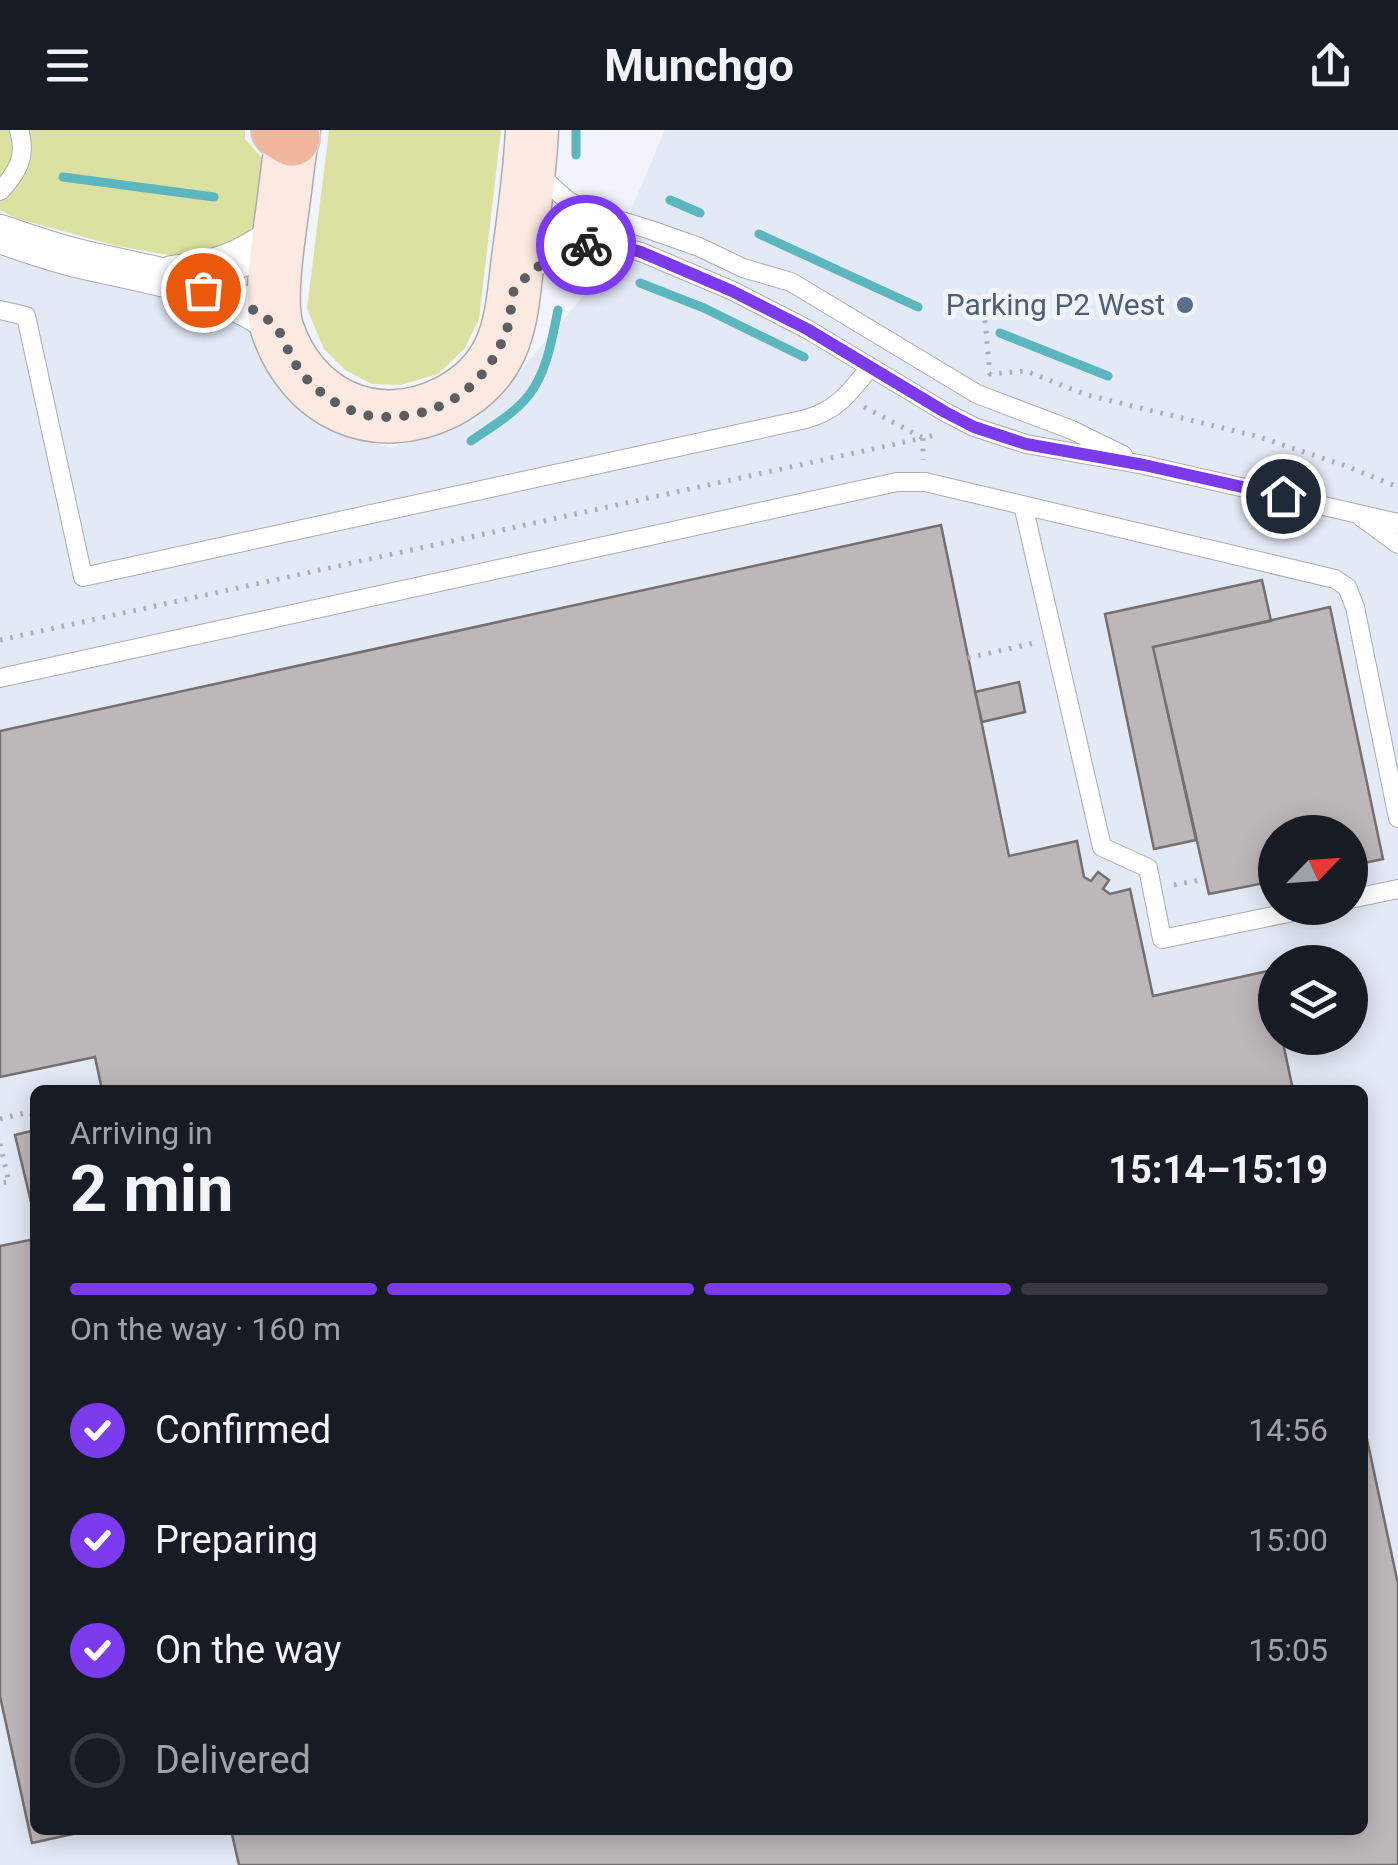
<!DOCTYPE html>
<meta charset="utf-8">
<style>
:root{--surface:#171b24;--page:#20242c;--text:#f1f3f6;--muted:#9ea1a6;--line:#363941;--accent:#7c3aed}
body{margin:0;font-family:Roboto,sans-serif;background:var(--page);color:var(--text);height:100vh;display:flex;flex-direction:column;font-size:38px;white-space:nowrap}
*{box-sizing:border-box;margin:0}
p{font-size:32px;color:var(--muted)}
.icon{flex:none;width:55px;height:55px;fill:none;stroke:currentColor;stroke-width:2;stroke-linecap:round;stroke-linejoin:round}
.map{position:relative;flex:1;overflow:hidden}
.details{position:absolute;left:30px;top:955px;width:1338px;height:750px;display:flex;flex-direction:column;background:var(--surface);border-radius:15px;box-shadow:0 5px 25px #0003}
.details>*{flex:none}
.needle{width:65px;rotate:65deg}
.fabs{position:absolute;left:1258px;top:685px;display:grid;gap:20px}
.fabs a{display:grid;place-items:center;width:110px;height:110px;border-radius:50%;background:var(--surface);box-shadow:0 5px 25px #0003;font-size:50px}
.pin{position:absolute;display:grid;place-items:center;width:85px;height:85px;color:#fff;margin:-42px;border:5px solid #fff;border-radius:50%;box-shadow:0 2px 10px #0007}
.courier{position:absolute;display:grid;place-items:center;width:100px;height:100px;margin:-50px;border:8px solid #7c3aed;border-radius:50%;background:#fff;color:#222;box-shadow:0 2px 12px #0007}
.headline em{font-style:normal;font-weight:700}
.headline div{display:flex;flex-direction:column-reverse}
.headline{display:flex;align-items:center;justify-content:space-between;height:170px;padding:0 40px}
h1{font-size:65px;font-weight:700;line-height:75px}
.bar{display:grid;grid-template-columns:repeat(4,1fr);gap:15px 10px;align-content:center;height:120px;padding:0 40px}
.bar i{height:12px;border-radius:8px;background:var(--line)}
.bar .selected{background:var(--accent)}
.bar p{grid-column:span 4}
ol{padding:0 40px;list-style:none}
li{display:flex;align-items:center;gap:30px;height:110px}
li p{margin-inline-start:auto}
li .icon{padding:10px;border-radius:50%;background:var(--accent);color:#fff;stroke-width:4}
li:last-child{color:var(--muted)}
li i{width:55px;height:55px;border:5px solid var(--line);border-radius:50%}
header{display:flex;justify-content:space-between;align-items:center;height:130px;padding:0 40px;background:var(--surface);font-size:45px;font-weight:700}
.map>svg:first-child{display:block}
</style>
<header><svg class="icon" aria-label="menu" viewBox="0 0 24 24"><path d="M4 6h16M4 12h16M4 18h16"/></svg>Munchgo<svg class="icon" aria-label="share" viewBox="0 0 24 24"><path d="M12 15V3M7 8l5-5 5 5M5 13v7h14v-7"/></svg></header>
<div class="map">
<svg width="1398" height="1735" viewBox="0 0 1398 1735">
<rect width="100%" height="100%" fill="#f1f4fa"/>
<!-- built -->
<path fill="#e3e9f5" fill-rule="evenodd" d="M 665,0 L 1398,0 L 1398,1735 L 0,1735 L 0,123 L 226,181 L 248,196 L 335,299 L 390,318 L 474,291 L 507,257 L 617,125 L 633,75 ZM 1275,702 L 1350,702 L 1350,778 L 1275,778 ZM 1275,832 L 1350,832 L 1350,908 L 1275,908 ZM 35,960 L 1362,960 L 1362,1700 L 35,1700 Z"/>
<!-- green -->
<path fill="#dbe2a1" d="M 0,0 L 245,0 L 245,9 L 263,29 L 258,87 L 247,104 L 221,122 L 191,129 L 117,116 L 15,88 L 0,80 Z
M 329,0 L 501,0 L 479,189 L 465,218 L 438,244 L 401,255 L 372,254 L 345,240 L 324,219 L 307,179 Z"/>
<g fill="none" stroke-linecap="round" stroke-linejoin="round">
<!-- stream -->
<path stroke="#5cb6bd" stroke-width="9" d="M 576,25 L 576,0
M 63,47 L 214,67
M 670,70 L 700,83
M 759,104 L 918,177
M 640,153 L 704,178 L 804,227
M 1000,203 L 1108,246
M 471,311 C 491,297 514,284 529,265 C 547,242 552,209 558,180"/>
</g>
<!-- building -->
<path fill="#beb7b9" stroke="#766f71" stroke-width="2.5" d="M 941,395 L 1009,726 L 1077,711 L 1084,747 L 1091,751 L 1098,742 L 1109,750 L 1103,759 L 1110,764 L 1130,759 L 1153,866 L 1268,841 L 1275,874 L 1275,908 L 1282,908 L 1293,960 L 100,960 L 102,960 L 95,927 L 0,947 L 0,601 Z
M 1262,450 L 1271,491 L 1153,517 L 1196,710 L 1154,719 L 1105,484 Z
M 1330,477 L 1383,729 L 1350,736 L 1350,702 L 1275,702 L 1275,751 L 1209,764 L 1153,517 Z
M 1019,552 L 1025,582 L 982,592 L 975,562 Z
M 35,1000 L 35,1071 L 31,1072 L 15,1005 Z
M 35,1109 L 35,1700 L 91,1700 L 32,1713 L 0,1566 L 0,1116 Z
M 1362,1286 L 1398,1454 L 1398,1735 L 239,1735 L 231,1700 L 1362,1700 Z"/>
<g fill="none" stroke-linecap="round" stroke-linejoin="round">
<!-- lane casing -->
<g stroke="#aaacb1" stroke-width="20">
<path id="lane" d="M 538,44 L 568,71 L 586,80 L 648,99 L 699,117 L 743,138 L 791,152 L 977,264 L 1072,300 L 1123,325
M 0,61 C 18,42 27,26 19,0
M 529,145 L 540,134 L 568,120 L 593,113 L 616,115 L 641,122 L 733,161 L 807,199 L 945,282 L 974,297 L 1026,314 L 1144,335 L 1398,393
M 0,180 L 26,186 L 83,447 L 806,289 C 838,280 850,262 870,237
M 1023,375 L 1102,717 L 1148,738 L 1162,809 L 1312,778
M 1361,387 L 1398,414
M 0,548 L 897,352 L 925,352 L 1335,449 L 1347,457 L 1355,477 L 1398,688
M 1350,769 L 1398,759"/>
</g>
<!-- street casing -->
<g stroke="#aaacb1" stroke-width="40">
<path id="street" d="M 0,104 C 27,113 54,123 81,129 C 151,146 215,152 276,195
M 172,145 C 220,139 240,132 280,104"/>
</g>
<!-- secondary casing -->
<g stroke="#aaacb1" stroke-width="55">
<path id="secondary" d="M 294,0 C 289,22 287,46 284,68 C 280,100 268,168 277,198 C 302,274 375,308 447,272 C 470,260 489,243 500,219 C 513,191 514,159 518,129 C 524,86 530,43 532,0"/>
</g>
<!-- highway casing -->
<g stroke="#cfcfcf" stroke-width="58">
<path id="highway" d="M 279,0 L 292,8"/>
</g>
<!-- path -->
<path stroke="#acaeb3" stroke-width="5" stroke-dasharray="2.5 8" stroke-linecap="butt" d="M 984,180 L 990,244 L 1026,241 L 1087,265 L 1256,306 L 1346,336 L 1398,357
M 864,277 L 923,308 L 935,305
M 0,510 L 923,308 L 923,330
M 968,528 L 1034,513
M 1174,755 L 1205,749
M 0,989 L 29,982 L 35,986
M 0,1014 L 9,1052 L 0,1053"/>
<!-- lane -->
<use href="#lane" stroke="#fff" stroke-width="18"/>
<!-- street -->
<use href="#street" stroke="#fff" stroke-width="38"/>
<!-- secondary -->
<use href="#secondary" stroke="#fbe9e2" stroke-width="52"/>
<!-- highway -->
<use href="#highway" stroke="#f2b59d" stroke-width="55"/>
</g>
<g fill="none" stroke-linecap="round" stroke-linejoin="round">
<!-- done -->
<path stroke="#5d5e62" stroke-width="10" stroke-dasharray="0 18" d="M 203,160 C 228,167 252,176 272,193 C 281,200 285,215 291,226 C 307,258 345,286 382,287 C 445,288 489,254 508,196 C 512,184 510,168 515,158 C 518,154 523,151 526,147 C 544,130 563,121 586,115"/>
<!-- route -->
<path stroke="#7c3aed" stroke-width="12" d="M 586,115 L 616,115 L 641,122 L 732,161 L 807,199 L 945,282 L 974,297 L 1026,314 L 1144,335 L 1283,366"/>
</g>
<!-- markers -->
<circle fill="#5c6f8a" stroke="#f1f4fa" stroke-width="4" cx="1185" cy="175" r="10"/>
<g text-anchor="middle" stroke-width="10" stroke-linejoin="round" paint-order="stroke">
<!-- service labels -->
<g font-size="30" fill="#4e5e75" stroke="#f1f4fa" text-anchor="end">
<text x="1165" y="185">Parking P2 West</text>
</g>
</g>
</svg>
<div class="fabs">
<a><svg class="needle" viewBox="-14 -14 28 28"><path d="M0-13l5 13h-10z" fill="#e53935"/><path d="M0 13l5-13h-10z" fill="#9ea1a6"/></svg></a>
<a><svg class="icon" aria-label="layers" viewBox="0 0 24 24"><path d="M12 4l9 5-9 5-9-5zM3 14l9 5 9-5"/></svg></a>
</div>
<div class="pin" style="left:203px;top:160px;background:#ea580c"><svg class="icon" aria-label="bag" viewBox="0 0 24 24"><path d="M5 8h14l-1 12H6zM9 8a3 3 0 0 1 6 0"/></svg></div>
<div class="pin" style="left:1283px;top:366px;background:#1f2937"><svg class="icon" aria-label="home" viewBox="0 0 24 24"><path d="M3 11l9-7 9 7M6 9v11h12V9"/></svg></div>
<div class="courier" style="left:586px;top:115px"><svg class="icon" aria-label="bike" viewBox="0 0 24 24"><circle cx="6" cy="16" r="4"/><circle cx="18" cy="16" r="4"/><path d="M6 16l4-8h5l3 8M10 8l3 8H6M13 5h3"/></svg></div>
<section class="details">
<div class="headline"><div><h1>2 min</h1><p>Arriving in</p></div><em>15:14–15:19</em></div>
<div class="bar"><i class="selected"></i><i class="selected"></i><i class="selected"></i><i></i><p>On the way · 160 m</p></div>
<ol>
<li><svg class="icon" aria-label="check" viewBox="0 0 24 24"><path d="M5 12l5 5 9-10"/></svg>Confirmed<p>14:56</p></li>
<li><svg class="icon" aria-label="check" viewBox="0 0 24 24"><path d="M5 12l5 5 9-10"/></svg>Preparing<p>15:00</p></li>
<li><svg class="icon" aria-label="check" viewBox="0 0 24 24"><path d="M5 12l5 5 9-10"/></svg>On the way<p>15:05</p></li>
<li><i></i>Delivered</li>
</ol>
</section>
</div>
